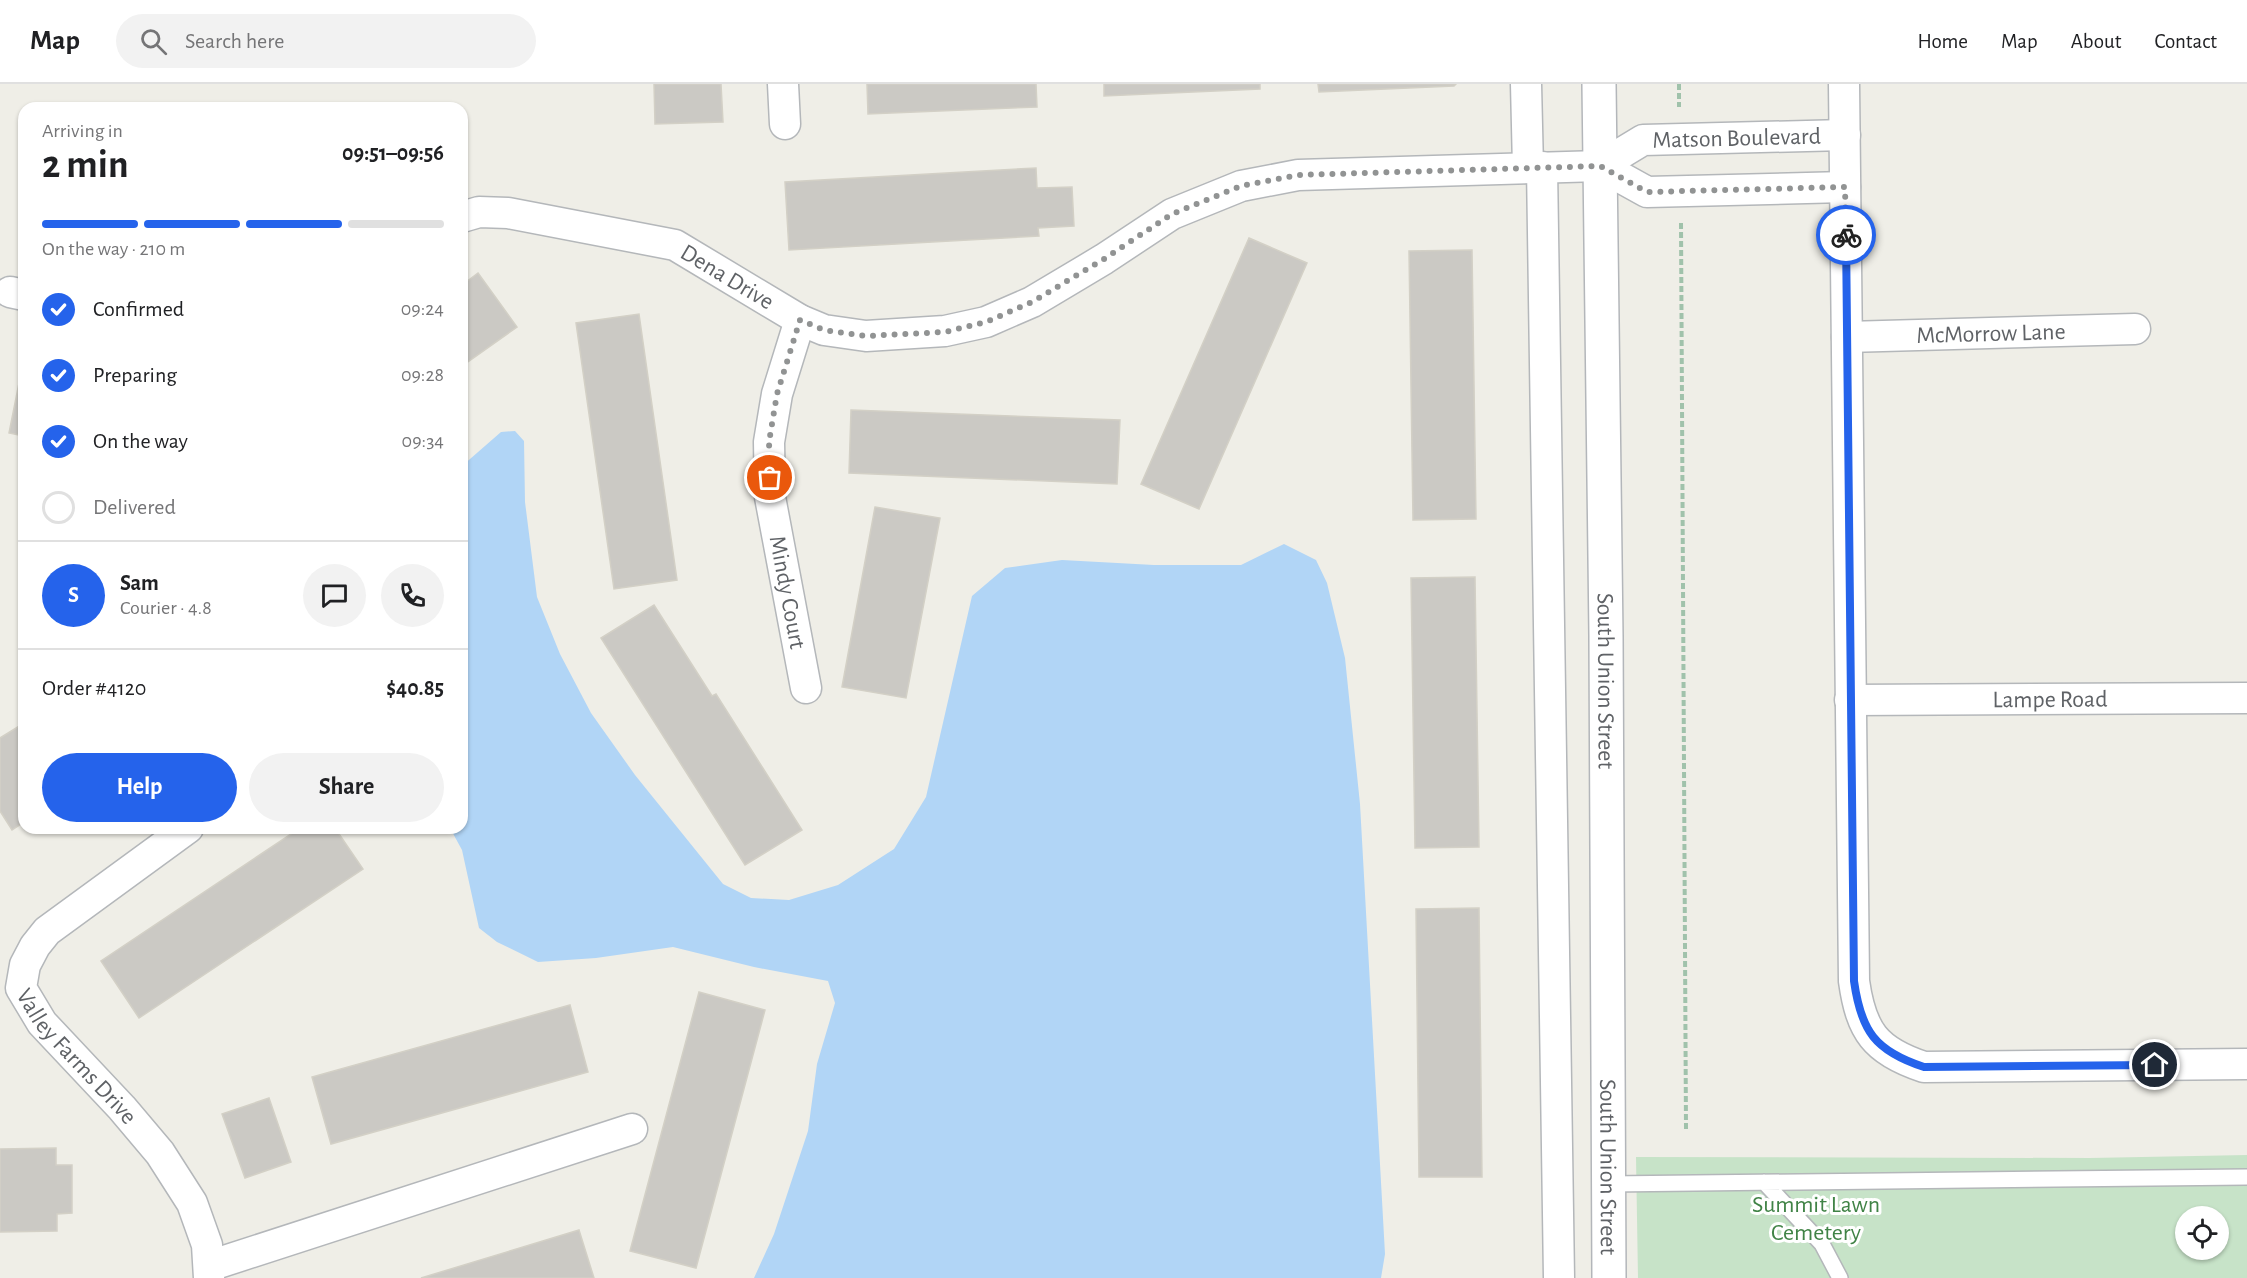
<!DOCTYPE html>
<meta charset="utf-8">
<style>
:root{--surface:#fff;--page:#f2f2f2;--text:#202124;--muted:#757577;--line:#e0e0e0;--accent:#2563eb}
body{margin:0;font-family:"Alegreya Sans",sans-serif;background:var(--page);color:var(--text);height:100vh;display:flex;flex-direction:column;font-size:22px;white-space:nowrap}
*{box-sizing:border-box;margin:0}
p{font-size:20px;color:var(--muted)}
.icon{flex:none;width:33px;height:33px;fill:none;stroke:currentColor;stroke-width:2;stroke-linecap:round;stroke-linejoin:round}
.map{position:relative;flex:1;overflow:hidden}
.sheet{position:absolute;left:18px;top:18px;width:450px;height:732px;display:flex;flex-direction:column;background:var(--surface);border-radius:18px;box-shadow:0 2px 4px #0004}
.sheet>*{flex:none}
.buttons{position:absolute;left:2175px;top:1122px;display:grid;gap:12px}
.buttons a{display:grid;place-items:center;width:54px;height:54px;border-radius:50%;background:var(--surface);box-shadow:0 2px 4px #0004;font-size:30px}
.pin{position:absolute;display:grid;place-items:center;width:51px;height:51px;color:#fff;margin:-26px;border:3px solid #fff;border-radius:50%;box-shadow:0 2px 6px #0007}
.courier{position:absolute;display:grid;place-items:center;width:60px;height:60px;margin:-30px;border:4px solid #2563eb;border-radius:50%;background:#fff;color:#222;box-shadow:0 2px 8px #0007}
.summary em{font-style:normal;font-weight:700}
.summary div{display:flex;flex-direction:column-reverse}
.summary{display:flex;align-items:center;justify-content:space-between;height:102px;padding:0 24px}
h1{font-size:39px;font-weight:700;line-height:45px}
.bar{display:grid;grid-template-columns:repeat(4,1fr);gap:9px 6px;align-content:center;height:72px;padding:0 24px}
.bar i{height:8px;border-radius:4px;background:var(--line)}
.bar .selected{background:var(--accent)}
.bar p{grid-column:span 4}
.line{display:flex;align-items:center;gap:15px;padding:0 24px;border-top:2px solid var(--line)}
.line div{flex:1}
.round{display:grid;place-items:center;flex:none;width:63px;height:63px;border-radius:32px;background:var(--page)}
ol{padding:0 24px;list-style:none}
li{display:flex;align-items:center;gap:18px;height:66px}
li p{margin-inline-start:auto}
li .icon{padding:6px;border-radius:50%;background:var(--accent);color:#fff;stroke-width:4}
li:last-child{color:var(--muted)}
li i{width:33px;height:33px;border:3px solid var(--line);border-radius:50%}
.button{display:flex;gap:12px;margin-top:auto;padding:12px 24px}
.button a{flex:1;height:69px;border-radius:36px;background:var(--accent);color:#fff;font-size:24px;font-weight:700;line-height:69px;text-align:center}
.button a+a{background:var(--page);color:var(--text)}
header{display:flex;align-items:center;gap:36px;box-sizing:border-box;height:84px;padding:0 30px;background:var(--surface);border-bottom:2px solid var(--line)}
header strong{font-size:28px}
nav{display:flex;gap:33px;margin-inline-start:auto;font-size:21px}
.search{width:420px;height:54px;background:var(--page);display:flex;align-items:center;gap:15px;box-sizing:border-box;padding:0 21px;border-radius:33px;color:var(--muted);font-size:22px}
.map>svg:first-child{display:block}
</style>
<header>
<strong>Map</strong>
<div class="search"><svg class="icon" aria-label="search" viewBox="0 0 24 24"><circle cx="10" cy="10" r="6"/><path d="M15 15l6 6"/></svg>Search here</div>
<nav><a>Home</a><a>Map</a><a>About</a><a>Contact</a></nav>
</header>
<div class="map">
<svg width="2247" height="1194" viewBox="0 0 2247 1194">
<rect width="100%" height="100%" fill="#efeee7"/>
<!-- green -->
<path fill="#c7e3c8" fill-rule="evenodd" d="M 2247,1071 L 2247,1194 L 1638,1194 L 1636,1073 L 2090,1074 ZM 2186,1132 L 2218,1132 L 2218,1166 L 2186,1166 Z"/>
<!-- water -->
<path fill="#b1d5f6" d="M 515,347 L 524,357 L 525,418 L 537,513 L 560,570 L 591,629 L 635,691 L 723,800 L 751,814 L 789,816 L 838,801 L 894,765 L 926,713 L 972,512 L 1005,484 L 1062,476 L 1154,481 L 1241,481 L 1284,460 L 1316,476 L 1327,499 L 1345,574 L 1360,720 L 1385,1170 L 1381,1194 L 754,1194 L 774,1150 L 808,1047 L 817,980 L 835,919 L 828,897 L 754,883 L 673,863 L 596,874 L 538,878 L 497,858 L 479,844 L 462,766 L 450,744 L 462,744 L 462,382 L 501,348 Z"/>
<!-- building -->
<path fill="#cbc9c4" stroke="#d3d0c6" stroke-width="1.5" d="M 654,0 L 721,0 L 723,38 L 655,40 Z
M 867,0 L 1036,0 L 1037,23 L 868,30 Z
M 1104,0 L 1260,0 L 1260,5 L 1104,12 Z
M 1318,0 L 1456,0 L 1454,2 L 1319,8 Z
M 1036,84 L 1037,104 L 1072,103 L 1074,142 L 1038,144 L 1039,152 L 789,166 L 785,98 Z
M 1249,154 L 1307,179 L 1199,425 L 1141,400 Z
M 1472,166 L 1476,435 L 1413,436 L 1409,167 Z
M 478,189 L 517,243 L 462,282 L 462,201 Z
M 639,230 L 677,496 L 614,505 L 576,239 Z
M 22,284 L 24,284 L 24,352 L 9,349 Z
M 851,326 L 1120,336 L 1117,400 L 849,389 Z
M 875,423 L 940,434 L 906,614 L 842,603 Z
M 1475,493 L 1479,763 L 1415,764 L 1411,494 Z
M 654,521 L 712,612 L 716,610 L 802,746 L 745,781 L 601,554 Z
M 24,639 L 24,738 L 12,746 L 0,727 L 0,654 Z
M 300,744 L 335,744 L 363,785 L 139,934 L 101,877 Z
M 1479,824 L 1482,1093 L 1419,1093 L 1416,825 Z
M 699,908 L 765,926 L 696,1184 L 630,1167 Z
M 570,921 L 588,988 L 331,1060 L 312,993 Z
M 269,1014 L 291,1078 L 245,1094 L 222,1030 Z
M 56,1064 L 56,1081 L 72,1081 L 72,1129 L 57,1130 L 57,1147 L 0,1148 L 0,1065 Z
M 579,1146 L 594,1194 L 421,1194 Z"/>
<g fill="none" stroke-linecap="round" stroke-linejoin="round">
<!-- lane casing -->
<g stroke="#b4b7ba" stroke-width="18">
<path id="lane" d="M 1764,1098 L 1822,1160 L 1840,1194
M 1609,1100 L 2247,1093"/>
</g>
<!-- street casing -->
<g stroke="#b4b7ba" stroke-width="33">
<g id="street">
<path d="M 783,0 L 785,40"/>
<path d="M 1526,0 L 1528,84"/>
<path d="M 1844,0 L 1854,897 C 1861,947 1875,967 1924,983 L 2247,980"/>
<path d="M 1600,82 L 1647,108 L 1845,103"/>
<path id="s1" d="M 1600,82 L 1643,56 L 1845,51"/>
<path d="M 1542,83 L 1559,1194"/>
<path id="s2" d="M 462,133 L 479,128 L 508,129 L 675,161 L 800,236 L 824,246 L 866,252 L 945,247 L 986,238 L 1032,218 L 1104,175 L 1172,130 L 1241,102 L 1298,91 L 1600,82"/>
<path d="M 10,208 L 24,211"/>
<path id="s3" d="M 800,236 L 777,310 L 769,358 L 770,413 L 806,604"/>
<path id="s4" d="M 1847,253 L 2135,245"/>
<path id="s5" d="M 1850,616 L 2247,614"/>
<path id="s6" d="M 188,744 L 47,847 L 35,862 L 25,881 L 21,904 L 42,939 L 122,1024 L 160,1069 L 192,1119 L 207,1161 L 209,1194"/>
<path d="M 209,1182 L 632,1045"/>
</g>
</g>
<!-- secondary casing -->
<g stroke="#b3b6ba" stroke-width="36">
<g id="secondary">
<path id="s7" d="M 1599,0 L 1606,552 L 1609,1194"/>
</g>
</g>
<!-- path -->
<path stroke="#a0c2ab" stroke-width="4" stroke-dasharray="6 3" stroke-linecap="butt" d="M 1679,0 L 1679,23
M 1681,139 L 1686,1045"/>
<!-- lane -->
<use href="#lane" stroke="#fff" stroke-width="15"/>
<!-- street -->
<use href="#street" stroke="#fff" stroke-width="30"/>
<!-- secondary -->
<use href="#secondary" stroke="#fff" stroke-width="33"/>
</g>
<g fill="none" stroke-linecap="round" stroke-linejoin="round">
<!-- done -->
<path stroke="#919393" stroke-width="6" stroke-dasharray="0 10.8" d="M 770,394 L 769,358 L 777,310 L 800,236 L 824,246 L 866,252 L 945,248 L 986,238 L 1032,218 L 1104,175 L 1172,130 L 1241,102 L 1298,91 L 1600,82 L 1647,108 L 1845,103 L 1846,151"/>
<!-- route -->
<path stroke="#2563eb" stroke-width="8" d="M 1846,151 L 1854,897 C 1861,947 1875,967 1924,983 L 2155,981"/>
</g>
<g text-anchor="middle" stroke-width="6" stroke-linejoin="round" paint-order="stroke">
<!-- street labels -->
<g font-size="24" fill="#5f6266" stroke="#fff">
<text dy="8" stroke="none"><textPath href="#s1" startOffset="144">Matson Boulevard</textPath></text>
<text dy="8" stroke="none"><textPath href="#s2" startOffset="278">Dena Drive</textPath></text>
<text dy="8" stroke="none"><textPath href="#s4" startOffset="144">McMorrow Lane</textPath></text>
<text dy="8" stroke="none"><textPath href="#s3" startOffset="278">Mindy Court</textPath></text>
<text dy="8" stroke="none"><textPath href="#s7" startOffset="597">South Union Street</textPath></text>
<text dy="8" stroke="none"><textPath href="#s5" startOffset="200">Lampe Road</textPath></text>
<text dy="8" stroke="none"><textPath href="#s6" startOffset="327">Valley Farms Drive</textPath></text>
<text dy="8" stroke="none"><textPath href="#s7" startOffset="1083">South Union Street</textPath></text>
</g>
<!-- park labels -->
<g font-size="24" fill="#408346" stroke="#fff">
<text x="1816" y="1128">Summit Lawn<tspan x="1816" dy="28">Cemetery</tspan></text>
</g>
</g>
</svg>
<div class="buttons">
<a><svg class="icon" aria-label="locate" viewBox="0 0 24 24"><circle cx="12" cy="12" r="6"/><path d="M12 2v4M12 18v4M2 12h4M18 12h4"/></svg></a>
</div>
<div class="pin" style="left:770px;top:394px;background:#ea580c"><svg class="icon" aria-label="bag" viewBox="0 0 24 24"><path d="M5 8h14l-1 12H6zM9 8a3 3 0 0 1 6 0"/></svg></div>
<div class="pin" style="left:2155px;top:981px;background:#1f2937"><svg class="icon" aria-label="home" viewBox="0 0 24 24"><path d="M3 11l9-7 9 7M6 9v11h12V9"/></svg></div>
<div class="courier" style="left:1846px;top:151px"><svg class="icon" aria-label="bike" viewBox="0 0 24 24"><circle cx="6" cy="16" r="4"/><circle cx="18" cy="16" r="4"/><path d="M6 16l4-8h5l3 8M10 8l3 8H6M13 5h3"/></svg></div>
<section class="sheet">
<div class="summary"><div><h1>2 min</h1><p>Arriving in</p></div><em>09:51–09:56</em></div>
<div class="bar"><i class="selected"></i><i class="selected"></i><i class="selected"></i><i></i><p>On the way · 210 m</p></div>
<ol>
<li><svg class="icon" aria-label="check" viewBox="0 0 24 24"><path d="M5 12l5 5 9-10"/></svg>Confirmed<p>09:24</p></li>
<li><svg class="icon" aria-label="check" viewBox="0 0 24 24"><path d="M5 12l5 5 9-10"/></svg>Preparing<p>09:28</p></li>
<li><svg class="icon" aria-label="check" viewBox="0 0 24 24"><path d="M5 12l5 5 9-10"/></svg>On the way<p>09:34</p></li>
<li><i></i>Delivered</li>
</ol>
<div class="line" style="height:108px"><b class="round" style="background:var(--accent);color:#fff">S</b><div><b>Sam</b><p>Courier · 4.8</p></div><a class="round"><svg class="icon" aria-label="chat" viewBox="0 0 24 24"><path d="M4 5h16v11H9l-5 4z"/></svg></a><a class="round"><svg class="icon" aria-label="phone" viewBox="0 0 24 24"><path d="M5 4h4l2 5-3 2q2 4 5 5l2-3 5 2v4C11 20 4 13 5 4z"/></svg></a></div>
<div class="line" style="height:78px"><div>Order #4120</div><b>$40.85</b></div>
<div class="button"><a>Help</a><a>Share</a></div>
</section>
</div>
